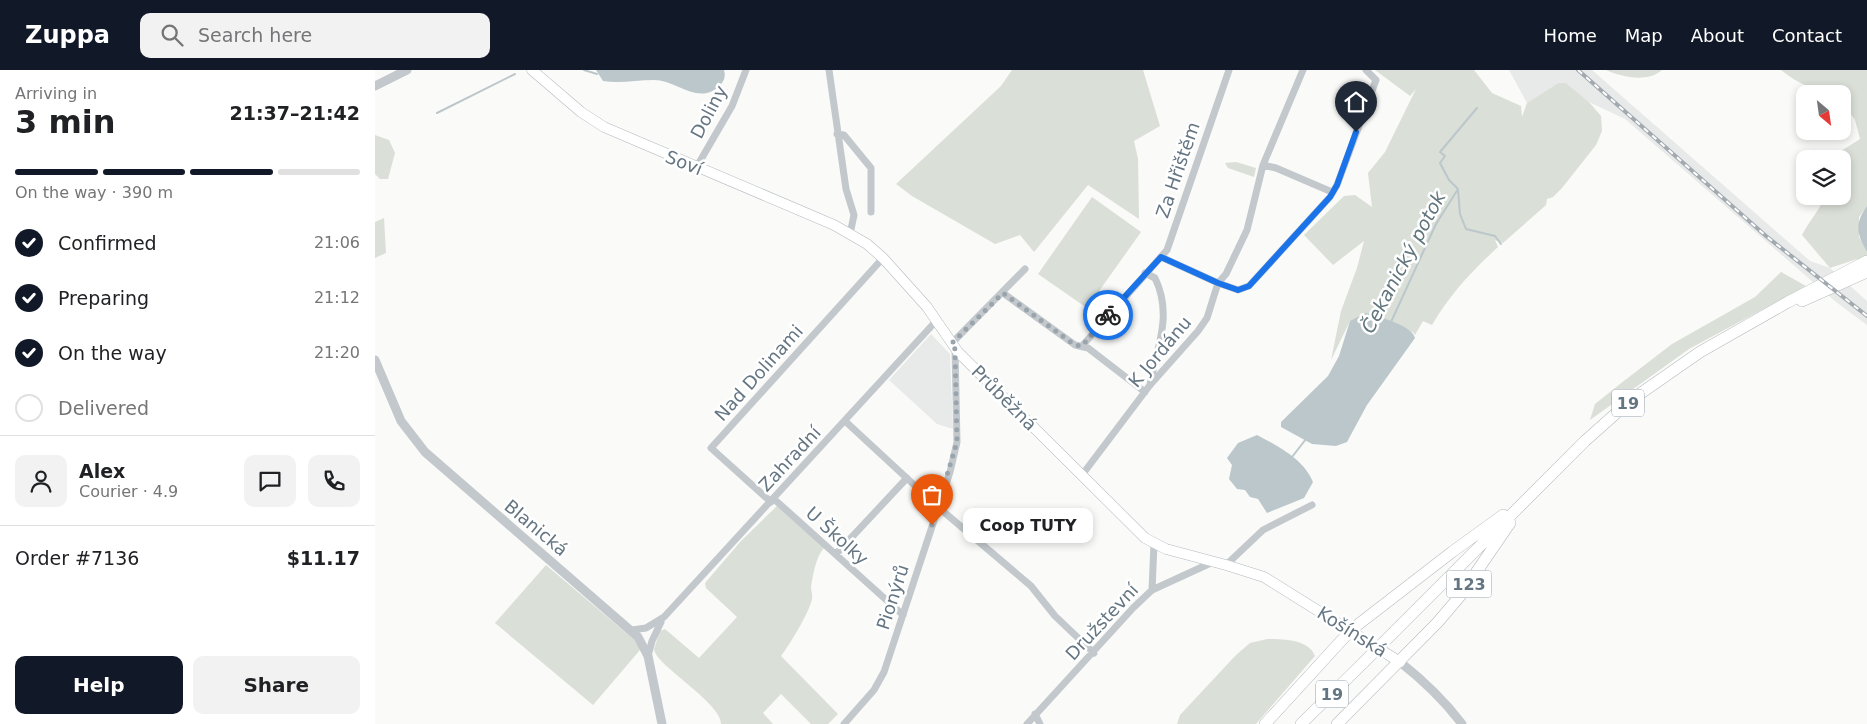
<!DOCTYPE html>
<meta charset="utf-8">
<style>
:root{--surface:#fff;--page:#f2f2f2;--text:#202124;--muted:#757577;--line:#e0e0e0;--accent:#111827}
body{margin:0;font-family:"DejaVu Sans",sans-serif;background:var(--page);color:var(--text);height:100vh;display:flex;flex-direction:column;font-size:19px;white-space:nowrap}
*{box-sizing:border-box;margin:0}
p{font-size:16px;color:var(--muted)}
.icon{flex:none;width:28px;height:28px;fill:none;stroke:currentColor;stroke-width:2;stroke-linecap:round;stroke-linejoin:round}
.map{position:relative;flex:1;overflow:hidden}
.details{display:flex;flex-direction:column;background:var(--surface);width:375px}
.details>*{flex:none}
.needle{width:32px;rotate:151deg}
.controls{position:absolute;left:1421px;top:15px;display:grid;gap:10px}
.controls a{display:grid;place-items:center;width:55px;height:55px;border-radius:10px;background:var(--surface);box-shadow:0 2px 8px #0003;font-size:25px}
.pin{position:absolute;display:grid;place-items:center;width:42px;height:42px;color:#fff;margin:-51px -21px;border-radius:50% 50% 50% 0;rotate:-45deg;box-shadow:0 0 5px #0007}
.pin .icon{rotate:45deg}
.courier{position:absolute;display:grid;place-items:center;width:50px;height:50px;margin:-25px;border:4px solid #1a73e8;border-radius:50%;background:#fff;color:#222;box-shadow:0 1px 6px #0007}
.bubble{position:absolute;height:35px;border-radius:10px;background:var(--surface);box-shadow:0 2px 8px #0003;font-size:16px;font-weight:800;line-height:35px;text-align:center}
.head em{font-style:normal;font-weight:800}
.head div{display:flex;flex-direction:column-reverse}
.head{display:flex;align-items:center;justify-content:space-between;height:85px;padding:0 15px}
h1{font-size:32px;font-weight:800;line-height:38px}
.bar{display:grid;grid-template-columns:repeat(4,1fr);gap:8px 5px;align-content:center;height:60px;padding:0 15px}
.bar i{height:6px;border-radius:4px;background:var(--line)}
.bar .active{background:var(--accent)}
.bar p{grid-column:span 4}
.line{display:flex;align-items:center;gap:12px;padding:0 15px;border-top:1px solid var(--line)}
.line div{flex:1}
.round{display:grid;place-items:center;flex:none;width:52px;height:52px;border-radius:10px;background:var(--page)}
ol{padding:0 15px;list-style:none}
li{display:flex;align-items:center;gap:15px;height:55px}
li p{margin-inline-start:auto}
li .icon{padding:5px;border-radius:50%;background:var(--accent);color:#fff;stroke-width:4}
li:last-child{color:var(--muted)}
li i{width:28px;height:28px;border:2px solid var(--line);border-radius:50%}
.primary-button{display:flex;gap:10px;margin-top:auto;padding:10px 15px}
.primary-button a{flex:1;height:58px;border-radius:10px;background:var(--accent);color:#fff;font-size:20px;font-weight:800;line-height:58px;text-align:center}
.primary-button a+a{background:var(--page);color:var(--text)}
header{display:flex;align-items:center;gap:30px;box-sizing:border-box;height:70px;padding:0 25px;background:var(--accent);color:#fff}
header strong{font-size:24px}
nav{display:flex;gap:28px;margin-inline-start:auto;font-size:18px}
.search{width:350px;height:45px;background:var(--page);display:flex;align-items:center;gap:12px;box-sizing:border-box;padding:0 18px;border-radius:10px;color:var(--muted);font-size:19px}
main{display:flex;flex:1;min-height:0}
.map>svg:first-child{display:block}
</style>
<header>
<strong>Zuppa</strong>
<div class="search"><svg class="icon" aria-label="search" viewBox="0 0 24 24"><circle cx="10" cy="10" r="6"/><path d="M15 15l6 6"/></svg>Search here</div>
<nav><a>Home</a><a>Map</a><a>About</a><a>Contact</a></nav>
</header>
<main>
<section class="details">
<div class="head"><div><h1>3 min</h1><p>Arriving in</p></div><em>21:37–21:42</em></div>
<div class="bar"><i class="active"></i><i class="active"></i><i class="active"></i><i></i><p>On the way · 390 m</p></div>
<ol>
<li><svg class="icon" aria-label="check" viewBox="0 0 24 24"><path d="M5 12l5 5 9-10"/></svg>Confirmed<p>21:06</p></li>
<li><svg class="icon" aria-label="check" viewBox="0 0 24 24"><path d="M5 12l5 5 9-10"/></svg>Preparing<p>21:12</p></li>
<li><svg class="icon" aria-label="check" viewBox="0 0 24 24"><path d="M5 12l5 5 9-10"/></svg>On the way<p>21:20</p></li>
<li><i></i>Delivered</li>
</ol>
<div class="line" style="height:90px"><a class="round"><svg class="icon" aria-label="person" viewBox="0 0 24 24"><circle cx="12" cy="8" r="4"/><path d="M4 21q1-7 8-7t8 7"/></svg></a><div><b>Alex</b><p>Courier · 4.9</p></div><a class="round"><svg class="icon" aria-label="chat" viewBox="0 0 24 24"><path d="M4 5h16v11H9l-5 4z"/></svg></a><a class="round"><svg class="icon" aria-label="phone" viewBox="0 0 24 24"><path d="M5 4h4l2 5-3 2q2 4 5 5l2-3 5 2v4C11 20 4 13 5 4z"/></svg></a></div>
<div class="line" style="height:65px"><div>Order #7136</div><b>$11.17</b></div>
<div class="primary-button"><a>Help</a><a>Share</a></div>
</section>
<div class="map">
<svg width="1492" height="654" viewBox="0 0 1492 654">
<rect width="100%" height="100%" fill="#fafaf8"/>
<!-- built -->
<path fill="#e8e9e9" d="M 1134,0 L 1217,0 L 1435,191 L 1455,198 L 1492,231 L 1492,255 L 1461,232 L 1250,49 L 1214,32 L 1191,13 L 1183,13 L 1152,33 Z
M 556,264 L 575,284 L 578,359 L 562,354 L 514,310 Z"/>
<!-- green -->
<path fill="#dadfd7" d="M 637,0 L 768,0 L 785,56 L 759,71 L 763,89 L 764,149 L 713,115 L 659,182 L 645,165 L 620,174 L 537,126 L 521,114 L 626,16 Z
M 1000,0 L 1099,0 L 1117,23 L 1146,36 L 1147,47 L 1152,33 L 1183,13 L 1191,13 L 1214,32 L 1226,46 L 1227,61 L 1221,75 L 1187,118 L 1178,127 L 1172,129 L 1171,135 L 1128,173 L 1120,170 L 1123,177 C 1097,201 1075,224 1057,255 L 1048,251 L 1040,265 L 1038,262 L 975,251 L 956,290 L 966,241 L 982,198 L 989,171 L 958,195 L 929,165 L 969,126 L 980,125 L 997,137 L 993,103 L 1010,82 L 1041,19 L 1035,26 Z
M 1231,0 L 1287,0 C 1272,13 1247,7 1231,0 Z
M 1406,0 L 1492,0 L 1492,136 L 1484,147 L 1484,167 L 1492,182 L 1492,204 L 1482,189 L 1455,198 L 1427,165 C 1434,151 1445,140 1450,126 L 1468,126 L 1468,89 L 1463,89 L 1466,81 L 1485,69 L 1480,50 L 1468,34 L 1468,24 C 1445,24 1423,14 1406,0 Z
M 0,65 L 14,70 L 20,83 L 13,109 L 5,109 L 0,104 Z
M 861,92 L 881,98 L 879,107 L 853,98 L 850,93 Z
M 717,127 L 766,162 L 712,238 L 663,204 Z
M 9,148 L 11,183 L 0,188 L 0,152 Z
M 1406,202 L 1431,216 L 1314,279 L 1215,350 L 1220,334 L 1245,314 L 1297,274 L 1380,227 Z
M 402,436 L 449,478 C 441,486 438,505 436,517 C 436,521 438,525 437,529 C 435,541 414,576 406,586 L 463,644 L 453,654 L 436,654 L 406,624 L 388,643 L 398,654 L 346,654 C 347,633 280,595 279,579 L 285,561 L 290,559 L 324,588 L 362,547 L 331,518 L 330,513 L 366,471 Z
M 171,495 L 263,573 L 265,580 L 218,635 L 120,553 Z
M 892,569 C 907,569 934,569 940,586 L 881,654 L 802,654 L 805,645 L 861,585 L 875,573 Z"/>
<!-- water -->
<path fill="#bbc7cb" d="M 221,0 L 349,0 C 351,7 349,12 343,17 C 323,35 301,10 279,10 C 261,10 245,14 228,11 Z
M 1492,136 L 1492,182 C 1482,164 1479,154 1492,136 Z
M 991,243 C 1004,247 1037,255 1040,268 L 992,335 L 972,372 L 961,376 L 937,374 L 906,357 L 906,352 L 953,306 L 964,286 L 975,251 Z
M 882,365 C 903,376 929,389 938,412 L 929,428 L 892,443 L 883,429 L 875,427 L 870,420 L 862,419 L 854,409 L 857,395 L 852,388 L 863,373 Z"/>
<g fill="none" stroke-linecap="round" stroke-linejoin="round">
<!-- stream -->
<path stroke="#bbc7cb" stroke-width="2" d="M 209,0 L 222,4
M 62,43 L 140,4
M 1083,120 L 1085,144 L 1091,159 L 1120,166 L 1126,174
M 1016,252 L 1061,154 L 1083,119 L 1074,110 L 1065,93 L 1070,86 L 1065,82 L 1102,38
M 917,387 L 931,369"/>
<!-- secondary casing -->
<g stroke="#b3babf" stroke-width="11">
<path id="secondary" d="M 157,0 L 206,42 L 229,57 L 459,155 L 492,174 L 508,188 L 552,237 L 583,282 L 770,468 L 791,479 L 851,495 L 889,507 L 1025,592"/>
</g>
<!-- primary casing -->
<g stroke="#b5babe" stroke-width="12">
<path id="primary" d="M 1427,231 L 1492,202
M 1020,561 L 1210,371 L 1256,330 L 1325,282 L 1413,232 L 1492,191
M 890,654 L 976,560 L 1077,482 L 1128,445
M 926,654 L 988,593
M 962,654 L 1063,552 L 1085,526 L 1135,453"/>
</g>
<!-- minor -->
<path stroke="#c3c8cc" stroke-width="7" d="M 454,0 L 471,119 L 479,145 L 475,164
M 462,64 L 469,65 L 496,98 L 496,142
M 888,95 L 901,98 L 957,122
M 321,98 L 357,36 L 371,0
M 786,187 L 843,213 L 863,220 L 874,216 L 955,127 L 962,115 L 1001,10 L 991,0
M 770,203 L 780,208 C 798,245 782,277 775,315
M 628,223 L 700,275 L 713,278 L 770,322
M 576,274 L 650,199
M 707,276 L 792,180 L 854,0
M 470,351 L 563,437 L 656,516 L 680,546 L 719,583
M 707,405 L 775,315 L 823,261 L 832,248 L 843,213 L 851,204 L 872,160 L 888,95 L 928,0
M 399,429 L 528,545
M 396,432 L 336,378 L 508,188
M 461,484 L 532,408
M 851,495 L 888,460 L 937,435
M 777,520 L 779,474
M 257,560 L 271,558 L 289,547 L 562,250
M 273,586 L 277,571 L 286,552
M 660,644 L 665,654
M 469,654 L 499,620 L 509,602 L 575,402 L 582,372 L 580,279
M 652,654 L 758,538 L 777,520 L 838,492"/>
<!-- tertiary -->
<path stroke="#c3c8cc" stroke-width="9" d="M 0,16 L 32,0
M 0,290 L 26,351 L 50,382 L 263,567 L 273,586 L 287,654
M 1025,592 C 1049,611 1069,630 1087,654"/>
<!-- secondary -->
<use href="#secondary" stroke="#fff" stroke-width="10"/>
<!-- primary -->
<use href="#primary" stroke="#fff" stroke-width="11"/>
<!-- rail casing -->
<g stroke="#a2aab0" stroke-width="4">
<path id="rail" d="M 1203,0 L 1391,166 L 1492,246"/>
</g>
<!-- rail -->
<use href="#rail" stroke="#fff" stroke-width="2" stroke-dasharray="5.5" stroke-linecap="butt"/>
<!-- primary-bridge casing -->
<g stroke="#b5babe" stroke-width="12" stroke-linecap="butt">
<path id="primary-bridge" d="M 988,593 L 1020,561"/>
</g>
<!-- primary-bridge -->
<use href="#primary-bridge" stroke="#fff" stroke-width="11"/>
</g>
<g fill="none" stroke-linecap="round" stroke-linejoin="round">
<!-- done -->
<path stroke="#99a4ac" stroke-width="5" stroke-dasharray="0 9" d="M 557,455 L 582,372 L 580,279 L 576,274 L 628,223 L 700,275 L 707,276 L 733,245"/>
<!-- route -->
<path stroke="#1a73e8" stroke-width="6" d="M 733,245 L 786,187 L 843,213 L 863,220 L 874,216 L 955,127 L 962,115 L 981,62"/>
</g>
<g text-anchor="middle" stroke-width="5" stroke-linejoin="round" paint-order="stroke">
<!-- shield labels -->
<g fill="#fff" stroke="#939fa8" stroke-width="1">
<rect x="1237" y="319.5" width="32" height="27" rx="4"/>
<rect x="1071.5" y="500.5" width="45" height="27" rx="4"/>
<rect x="941" y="610.5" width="32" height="27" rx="4"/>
</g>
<g font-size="16" font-weight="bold" fill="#657683">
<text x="1253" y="339">19</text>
<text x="1094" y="520">123</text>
<text x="957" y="630">19</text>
</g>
<!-- street labels -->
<g font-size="18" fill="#657683" stroke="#fff">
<text transform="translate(334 42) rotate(-62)" y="6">Doliny</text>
<text transform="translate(309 93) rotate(22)" y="6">Soví</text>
<text transform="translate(803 100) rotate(-71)" y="6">Za Hřištěm</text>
<text transform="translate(785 282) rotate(-50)" y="6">K Jordánu</text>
<text transform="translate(384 303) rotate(-48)" y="6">Nad Dolinami</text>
<text transform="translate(629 328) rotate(45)" y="6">Průběžná</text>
<text transform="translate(415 389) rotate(-47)" y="6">Zahradní</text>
<text transform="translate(161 458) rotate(40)" y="6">Blanická</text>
<text transform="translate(462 466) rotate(42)" y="6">U Školky</text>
<text transform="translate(518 527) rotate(-72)" y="6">Pionýrů</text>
<text transform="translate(727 552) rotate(-47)" y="6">Družstevní</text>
<text transform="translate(977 562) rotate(32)" y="6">Košínská</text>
</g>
<!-- water labels -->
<g font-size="19" font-style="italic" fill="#60757c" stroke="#fff">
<text transform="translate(1028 192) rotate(-62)" y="7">Čekanický potok</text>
</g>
</g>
</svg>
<div class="controls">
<a><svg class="needle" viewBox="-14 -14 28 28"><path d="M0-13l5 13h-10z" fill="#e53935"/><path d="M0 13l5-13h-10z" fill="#757577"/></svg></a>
<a><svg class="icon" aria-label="layers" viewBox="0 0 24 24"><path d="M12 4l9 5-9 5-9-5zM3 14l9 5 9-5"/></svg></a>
</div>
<div class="pin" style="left:557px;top:455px;background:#ea580c"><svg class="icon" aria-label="bag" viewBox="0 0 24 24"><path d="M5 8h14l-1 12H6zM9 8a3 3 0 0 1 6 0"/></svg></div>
<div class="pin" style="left:981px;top:62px;background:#1f2937"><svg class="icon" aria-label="home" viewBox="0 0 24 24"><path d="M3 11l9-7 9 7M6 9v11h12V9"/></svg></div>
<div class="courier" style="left:733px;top:245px"><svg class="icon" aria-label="bike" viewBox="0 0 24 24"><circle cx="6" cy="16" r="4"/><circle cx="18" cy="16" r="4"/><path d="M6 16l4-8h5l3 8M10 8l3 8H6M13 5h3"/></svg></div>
<div class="bubble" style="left:588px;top:438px;width:130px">Coop TUTY</div>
</div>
</main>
